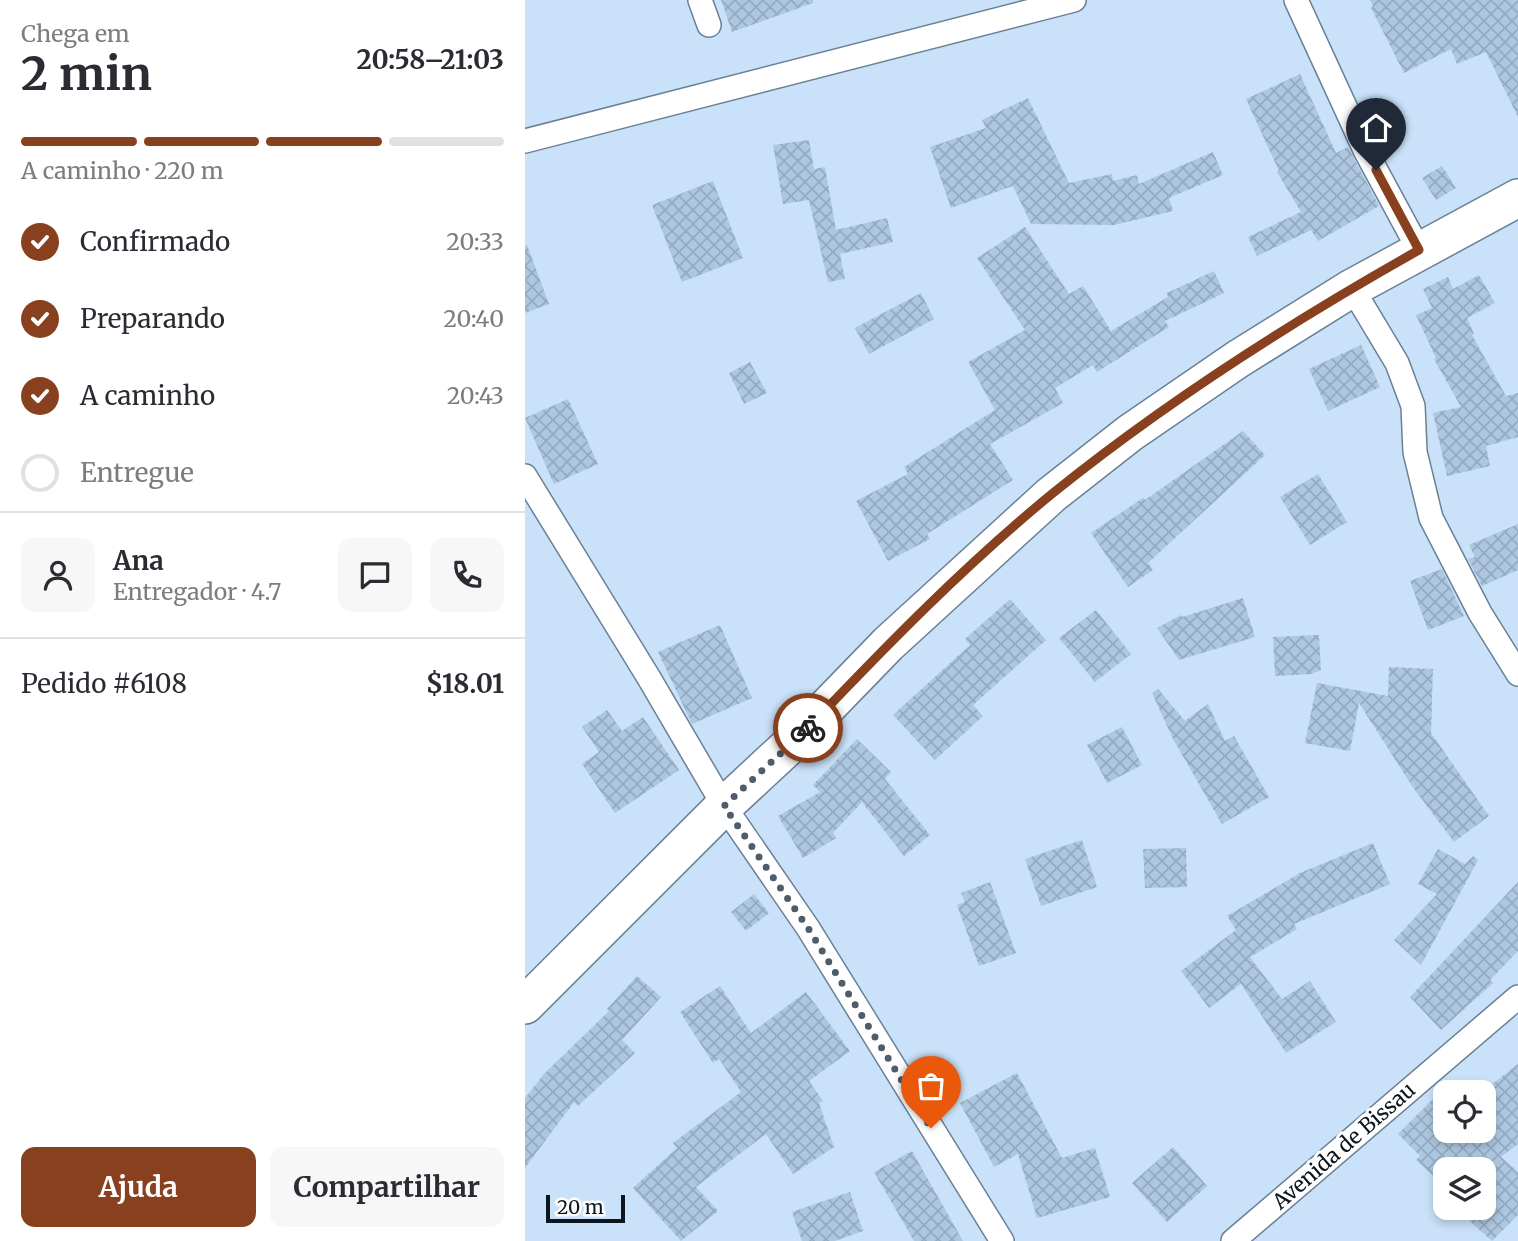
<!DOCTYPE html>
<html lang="pt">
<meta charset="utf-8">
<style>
:root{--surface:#fff;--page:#f7f7f7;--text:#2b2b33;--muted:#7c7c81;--line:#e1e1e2;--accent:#88401f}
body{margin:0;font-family:Merriweather,serif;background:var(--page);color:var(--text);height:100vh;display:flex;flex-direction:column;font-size:26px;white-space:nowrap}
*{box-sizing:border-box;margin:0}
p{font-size:23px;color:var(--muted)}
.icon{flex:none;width:38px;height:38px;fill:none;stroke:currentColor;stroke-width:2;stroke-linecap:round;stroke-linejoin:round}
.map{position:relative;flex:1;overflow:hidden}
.panel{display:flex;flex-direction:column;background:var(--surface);width:525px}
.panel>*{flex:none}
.controls{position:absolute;left:908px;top:1080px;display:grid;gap:14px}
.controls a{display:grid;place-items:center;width:63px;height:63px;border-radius:14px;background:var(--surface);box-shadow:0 4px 10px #0003;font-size:35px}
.scale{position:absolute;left:21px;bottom:18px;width:79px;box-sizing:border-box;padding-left:7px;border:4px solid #0d151d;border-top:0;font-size:19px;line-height:24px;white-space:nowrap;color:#0d151d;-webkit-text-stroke:5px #fff;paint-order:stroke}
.pin{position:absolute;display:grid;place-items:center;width:60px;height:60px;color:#fff;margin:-72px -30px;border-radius:50% 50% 50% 0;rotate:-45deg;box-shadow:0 0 7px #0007}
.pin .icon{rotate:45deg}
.courier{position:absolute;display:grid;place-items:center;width:70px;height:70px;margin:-35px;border:5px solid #88401f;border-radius:50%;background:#fff;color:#222;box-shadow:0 2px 9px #0007}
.summary em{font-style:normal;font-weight:700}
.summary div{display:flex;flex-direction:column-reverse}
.summary{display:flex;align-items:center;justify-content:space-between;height:119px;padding:0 21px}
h1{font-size:46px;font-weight:700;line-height:52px}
.bar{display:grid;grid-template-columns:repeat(4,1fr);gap:10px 7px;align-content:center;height:84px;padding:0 21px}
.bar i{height:9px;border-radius:5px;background:var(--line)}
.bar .current{background:var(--accent)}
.bar p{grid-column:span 4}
.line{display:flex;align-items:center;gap:18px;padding:0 21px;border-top:2px solid var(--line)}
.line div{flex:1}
.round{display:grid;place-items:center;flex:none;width:74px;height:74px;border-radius:14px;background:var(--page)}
ol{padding:0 21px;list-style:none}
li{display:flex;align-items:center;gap:21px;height:77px}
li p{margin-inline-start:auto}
li .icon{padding:7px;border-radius:50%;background:var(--accent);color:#fff;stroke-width:4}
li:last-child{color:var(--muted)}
li i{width:38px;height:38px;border:4px solid var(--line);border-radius:50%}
.button{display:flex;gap:14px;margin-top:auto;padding:14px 21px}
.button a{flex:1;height:80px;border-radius:14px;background:var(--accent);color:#fff;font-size:28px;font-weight:700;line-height:80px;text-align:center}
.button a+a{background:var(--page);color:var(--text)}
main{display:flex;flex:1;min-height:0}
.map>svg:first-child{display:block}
</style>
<main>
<section class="panel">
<div class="summary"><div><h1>2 min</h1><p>Chega em</p></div><em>20:58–21:03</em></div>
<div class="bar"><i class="current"></i><i class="current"></i><i class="current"></i><i></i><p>A caminho · 220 m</p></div>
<ol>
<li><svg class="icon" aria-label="check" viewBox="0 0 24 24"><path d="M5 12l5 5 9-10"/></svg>Confirmado<p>20:33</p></li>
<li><svg class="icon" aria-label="check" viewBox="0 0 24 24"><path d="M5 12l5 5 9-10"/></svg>Preparando<p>20:40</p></li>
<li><svg class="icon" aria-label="check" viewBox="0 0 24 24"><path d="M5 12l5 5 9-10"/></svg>A caminho<p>20:43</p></li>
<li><i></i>Entregue</li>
</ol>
<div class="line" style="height:126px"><a class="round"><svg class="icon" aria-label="person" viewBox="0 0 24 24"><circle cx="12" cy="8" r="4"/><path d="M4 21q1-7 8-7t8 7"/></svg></a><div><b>Ana</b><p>Entregador · 4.7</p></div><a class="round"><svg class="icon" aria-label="chat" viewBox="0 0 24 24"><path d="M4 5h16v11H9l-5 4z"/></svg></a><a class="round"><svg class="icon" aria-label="phone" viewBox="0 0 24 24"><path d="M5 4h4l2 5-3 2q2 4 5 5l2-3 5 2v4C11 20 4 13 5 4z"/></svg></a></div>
<div class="line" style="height:91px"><div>Pedido #6108</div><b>$18.01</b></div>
<div class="button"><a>Ajuda</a><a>Compartilhar</a></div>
</section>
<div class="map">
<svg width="993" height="1241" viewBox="0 0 993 1241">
<defs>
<pattern id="building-cross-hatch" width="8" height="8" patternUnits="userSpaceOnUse" patternTransform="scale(1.75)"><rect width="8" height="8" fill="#aec7e1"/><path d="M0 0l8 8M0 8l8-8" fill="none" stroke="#94aac1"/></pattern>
</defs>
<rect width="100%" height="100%" fill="#c9e2fa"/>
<!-- building -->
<path fill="url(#building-cross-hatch)" d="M 196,0 L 288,0 L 288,3 L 207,32 Z
M 845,0 L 993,0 L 993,117 L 961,52 L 932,64 L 926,49 L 879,73 L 846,8 L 848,6 Z
M 775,74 L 811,153 L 823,147 L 854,206 L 793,241 L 786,230 L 732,256 L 723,237 L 776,212 L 752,172 L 754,171 L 721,99 Z
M 503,98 L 544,183 L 587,174 L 588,181 L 612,175 L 614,184 L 688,152 L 698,175 L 644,198 L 648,211 L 589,225 L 506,224 L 488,186 L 426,208 L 405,147 L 461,128 L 457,120 Z
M 284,140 L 289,169 L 300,167 L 311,230 L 362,218 L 368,242 L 315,254 L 320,279 L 303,282 L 284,200 L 258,204 L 248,145 Z
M 917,166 L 931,188 L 911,200 L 897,178 Z
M 188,181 L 218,258 L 157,282 L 127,205 Z
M 500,227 L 544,294 L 558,286 L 586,331 L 643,297 L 642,293 L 689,271 L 699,293 L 640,321 L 644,327 L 572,372 L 568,365 L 530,388 L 538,403 L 465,444 L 488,480 L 402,534 L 405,539 L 363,561 L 331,501 L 383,474 L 379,467 L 470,410 L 443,362 L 500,330 L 452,258 Z
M 2,245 L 24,304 L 0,313 L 0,246 Z
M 954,275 L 970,303 L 942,318 L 949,334 L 947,335 L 981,396 L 993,393 L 993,437 L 961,446 L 965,466 L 922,476 L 908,413 L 936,407 L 909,359 L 911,358 L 891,315 L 907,308 L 898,289 L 923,277 L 928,289 Z
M 396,293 L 409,319 L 344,354 L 330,328 Z
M 836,345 L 855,387 L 803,411 L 784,369 Z
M 225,362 L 242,393 L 219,404 L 204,373 Z
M 43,399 L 73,464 L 29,484 L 0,418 Z
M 718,431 L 740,455 L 623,563 L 628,570 L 603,587 L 566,533 L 618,498 L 620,500 Z
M 793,474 L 822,522 L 785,545 L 755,497 Z
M 993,524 L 993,570 L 957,586 L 943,559 L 950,557 L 944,545 Z
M 917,569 L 939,616 L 903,630 L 885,581 Z
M 718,598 L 730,637 L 654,660 L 632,628 L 656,615 L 657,617 Z
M 485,599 L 521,640 L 448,705 L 458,716 L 410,760 L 368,715 L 445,645 L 440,639 Z
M 571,610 L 606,654 L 570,682 L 534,638 Z
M 195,625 L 227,698 L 167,724 L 133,652 Z
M 794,635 L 796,670 L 786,674 L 750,676 L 748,637 Z
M 864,667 L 908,669 L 906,733 L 964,816 L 929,842 L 887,786 L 834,703 L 825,751 L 780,743 L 792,683 L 863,696 Z
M 633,689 L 660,721 L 683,704 L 700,741 L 709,736 L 744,797 L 697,824 L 648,739 L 627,693 Z
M 82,710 L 97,731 L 118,717 L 154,770 L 90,813 L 57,764 L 74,752 L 57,727 Z
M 597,727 L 617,765 L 582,783 L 562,745 Z
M 332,739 L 366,772 L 360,779 L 405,835 L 379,856 L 337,802 L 308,833 L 311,838 L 278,858 L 253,816 L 295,792 L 288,785 Z
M 557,840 L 572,887 L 516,906 L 500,859 Z
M 848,843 L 865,884 L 769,924 L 772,929 L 725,957 L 757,999 L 785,981 L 811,1022 L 761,1053 L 716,984 L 684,1008 L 656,971 L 711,930 L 702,916 L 775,873 Z
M 661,848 L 662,887 L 620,888 L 618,849 Z
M 913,849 L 940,864 L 948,856 L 953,860 L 896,965 L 869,940 L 912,894 L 893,884 Z
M 465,882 L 491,953 L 454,966 L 432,905 L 440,902 L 436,893 Z
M 993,882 L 993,951 L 965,980 L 968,983 L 916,1030 L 885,997 Z
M 229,894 L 244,913 L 221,931 L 206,912 Z
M 112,976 L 136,997 L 97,1040 L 110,1053 L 53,1106 L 49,1102 L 0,1168 L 0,1098 L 19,1074 L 84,1011 L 82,1009 Z
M 195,986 L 226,1033 L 281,992 L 325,1051 L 284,1081 L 298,1101 L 294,1103 L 309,1147 L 268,1174 L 241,1134 L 171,1187 L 193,1211 L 156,1241 L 108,1188 L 152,1148 L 148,1143 L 216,1092 L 194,1059 L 188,1063 L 155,1012 Z
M 993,1064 L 993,1144 L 976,1157 L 993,1172 L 993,1215 L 967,1241 L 930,1208 L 959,1208 L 959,1169 L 920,1169 L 920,1187 L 891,1160 L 895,1156 L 873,1134 L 910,1097 L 920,1108 L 920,1130 L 959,1130 L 959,1092 L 957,1092 Z
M 492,1073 L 537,1158 L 570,1148 L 585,1197 L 512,1218 L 493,1154 L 469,1167 L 435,1103 Z
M 648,1147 L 682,1186 L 642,1222 L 607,1183 Z
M 387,1151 L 438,1241 L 389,1241 L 349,1172 Z
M 325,1192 L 338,1231 L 310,1241 L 277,1241 L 267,1212 Z"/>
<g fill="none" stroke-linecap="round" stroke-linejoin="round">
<!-- minor casing -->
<g stroke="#6a8096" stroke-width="26">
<path id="minor" d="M 175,0 L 184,25
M 771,0 L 840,150 L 894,250
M 0,141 L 549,0
M 827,288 L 872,363 L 888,406 L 890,452 L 906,518 L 955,613 L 993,674
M 0,476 L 124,678 L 199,806 L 283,928 L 477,1241
M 708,1241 L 993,997"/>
</g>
<!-- primary casing -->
<g stroke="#6a8096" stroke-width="40">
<path id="primary" d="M 0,1005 L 199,806 L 269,741 L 363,644 L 526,495 L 605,433 L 713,359 L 827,288 L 993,198"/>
</g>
<!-- minor -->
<use href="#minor" stroke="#fff" stroke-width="23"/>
<!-- primary -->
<use href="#primary" stroke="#fff" stroke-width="37"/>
</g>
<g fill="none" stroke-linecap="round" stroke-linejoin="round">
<!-- done -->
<path stroke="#4f5d6a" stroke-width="7" stroke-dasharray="0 12.6" d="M 283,728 L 199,806 L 283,928 L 406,1128"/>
<!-- route -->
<path stroke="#88401f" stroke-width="9" d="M 283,728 C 361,646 440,565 528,493 C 642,401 766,322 894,250 L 851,170"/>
</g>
<g text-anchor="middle" stroke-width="6" stroke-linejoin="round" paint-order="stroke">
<!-- street labels -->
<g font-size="21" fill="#0d151d" stroke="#fff">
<text transform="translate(819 1146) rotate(-41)" y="7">Avenida de Bissau</text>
</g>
</g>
</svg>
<div class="controls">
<a><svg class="icon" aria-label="locate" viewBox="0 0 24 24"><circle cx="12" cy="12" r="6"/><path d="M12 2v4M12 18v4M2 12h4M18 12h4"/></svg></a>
<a><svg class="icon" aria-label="layers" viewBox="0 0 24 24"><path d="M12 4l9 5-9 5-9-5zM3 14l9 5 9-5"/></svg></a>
</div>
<div class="scale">20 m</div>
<div class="pin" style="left:406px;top:1128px;background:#ea580c"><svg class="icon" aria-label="bag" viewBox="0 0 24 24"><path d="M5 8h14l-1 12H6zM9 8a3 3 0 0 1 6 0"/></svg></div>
<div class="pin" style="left:851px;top:170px;background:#1f2937"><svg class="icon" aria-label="home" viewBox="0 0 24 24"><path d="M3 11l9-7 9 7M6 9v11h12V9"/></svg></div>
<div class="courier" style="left:283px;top:728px"><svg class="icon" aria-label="bike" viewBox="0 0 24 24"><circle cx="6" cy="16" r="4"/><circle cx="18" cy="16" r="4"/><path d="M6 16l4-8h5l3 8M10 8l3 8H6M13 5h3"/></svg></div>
</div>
</main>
